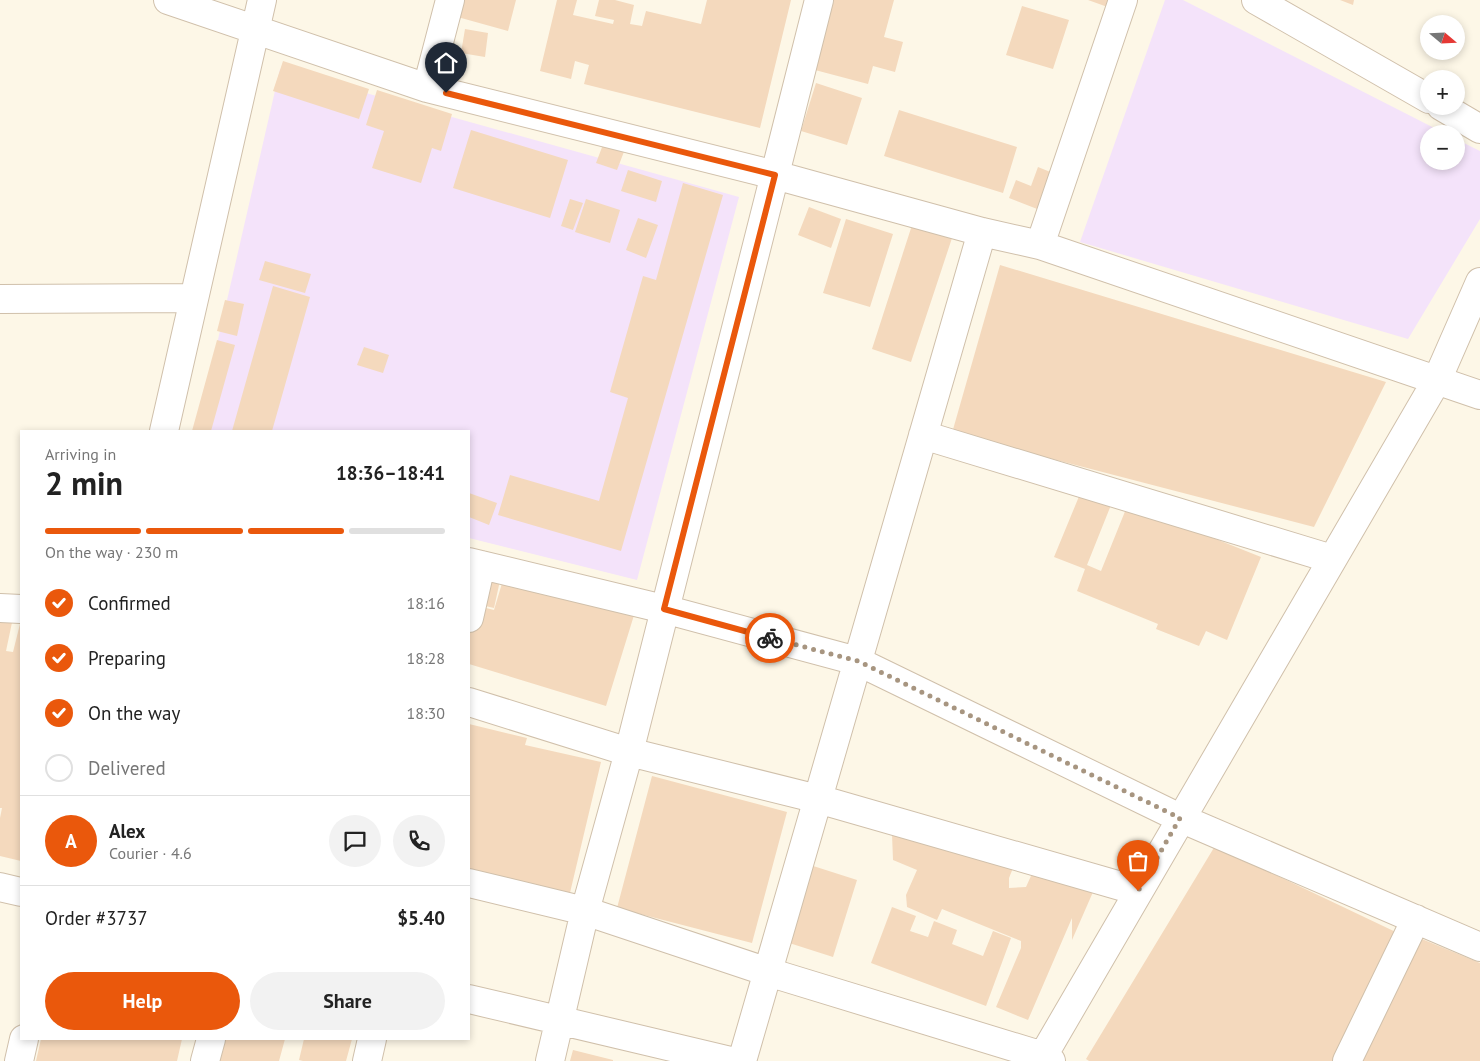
<!DOCTYPE html>
<meta charset="utf-8">
<style>
:root{--surface:#fff;--page:#f2f2f2;--text:#222;--muted:#767676;--line:#e0e0e0;--accent:#ea580c}
body{margin:0;font-family:"PT Sans",sans-serif;background:var(--page);color:var(--text);height:100vh;display:flex;flex-direction:column;font-size:19px;white-space:nowrap}
*{box-sizing:border-box;margin:0}
p{font-size:16px;color:var(--muted)}
.icon{flex:none;width:28px;height:28px;fill:none;stroke:currentColor;stroke-width:2;stroke-linecap:round;stroke-linejoin:round}
.map{position:relative;flex:1;overflow:hidden}
.drawer{position:absolute;left:20px;top:430px;width:450px;height:610px;display:flex;flex-direction:column;background:var(--surface);border-radius:0px;box-shadow:0 2px 8px #0003}
.drawer>*{flex:none}
.needle{width:32px;rotate:109deg}
.tools{position:absolute;left:1420px;top:15px;display:grid;gap:10px}
.tools a{display:grid;place-items:center;width:45px;height:45px;border-radius:50%;background:var(--surface);box-shadow:0 2px 8px #0003;font-size:25px}
.pin{position:absolute;display:grid;place-items:center;width:42px;height:42px;color:#fff;margin:-51px -21px;border-radius:50% 50% 50% 0;rotate:-45deg;box-shadow:0 0 5px #0007}
.pin .icon{rotate:45deg}
.courier{position:absolute;display:grid;place-items:center;width:50px;height:50px;margin:-25px;border:4px solid #ea580c;border-radius:50%;background:#fff;color:#222;box-shadow:0 1px 6px #0007}
.headline em{font-style:normal;font-weight:700}
.headline div{display:flex;flex-direction:column-reverse}
.headline{display:flex;align-items:center;justify-content:space-between;height:85px;padding:0 25px}
h1{font-size:32px;font-weight:700;line-height:38px}
.bar{display:grid;grid-template-columns:repeat(4,1fr);gap:8px 5px;align-content:center;height:60px;padding:0 25px}
.bar i{height:6px;border-radius:4px;background:var(--line)}
.bar .active{background:var(--accent)}
.bar p{grid-column:span 4}
.line{display:flex;align-items:center;gap:12px;padding:0 25px;border-top:1px solid var(--line)}
.line div{flex:1}
.round{display:grid;place-items:center;flex:none;width:52px;height:52px;border-radius:26px;background:var(--page)}
ol{padding:0 25px;list-style:none}
li{display:flex;align-items:center;gap:15px;height:55px}
li p{margin-inline-start:auto}
li .icon{padding:5px;border-radius:50%;background:var(--accent);color:#fff;stroke-width:4}
li:last-child{color:var(--muted)}
li i{width:28px;height:28px;border:2px solid var(--line);border-radius:50%}
.primary-button{display:flex;gap:10px;margin-top:auto;padding:10px 25px}
.primary-button a{flex:1;height:58px;border-radius:30px;background:var(--accent);color:#fff;font-size:20px;font-weight:700;line-height:58px;text-align:center}
.primary-button a+a{background:var(--page);color:var(--text)}
.map>svg:first-child{display:block}
</style>
<div class="map">
<svg width="1480" height="1061" viewBox="0 0 1480 1061">
<rect width="100%" height="100%" fill="#fdf7e7"/>
<!-- education -->
<path fill="#f4e3fa" d="M 1165,0 L 1183,0 L 1446,134 L 1429,134 L 1429,161 L 1456,161 L 1456,139 L 1480,151 L 1480,219 L 1408,339 L 1080,242 Z
M 280,69 L 739,197 L 637,580 L 469,538 L 469,431 L 197,431 Z"/>
<!-- building -->
<path fill="#f4d9bd" d="M 459,0 L 516,0 L 508,31 L 454,16 Z
M 557,0 L 577,0 L 573,15 L 613,24 L 614,20 L 595,16 L 599,0 L 615,0 L 634,5 L 630,24 L 642,26 L 646,11 L 701,24 L 707,0 L 791,0 L 760,128 L 584,84 L 589,65 L 575,61 L 571,79 L 540,71 Z
M 834,0 L 894,0 L 884,37 L 903,42 L 895,72 L 873,66 L 868,84 L 815,70 Z
M 1088,0 L 1119,0 L 1116,10 Z
M 1340,0 L 1354,0 L 1353,5 Z
M 1022,6 L 1069,20 L 1053,69 L 1006,55 Z
M 465,29 L 488,33 L 485,57 L 461,53 Z
M 283,61 L 369,89 L 359,119 L 273,91 Z
M 816,83 L 862,98 L 847,145 L 801,131 Z
M 377,90 L 452,114 L 441,151 L 432,148 L 421,183 L 372,168 L 384,131 L 366,125 Z
M 899,110 L 1017,147 L 1003,193 L 884,156 Z
M 471,130 L 568,160 L 550,218 L 453,188 Z
M 604,142 L 625,149 L 617,170 L 596,163 Z
M 1038,167 L 1065,178 L 1050,214 L 1009,198 L 1016,180 L 1031,186 Z
M 628,170 L 662,181 L 656,202 L 621,191 Z
M 683,183 L 723,195 L 621,551 L 498,515 L 510,475 L 599,501 L 628,398 L 610,392 L 643,276 L 656,280 Z
M 570,199 L 583,203 L 573,230 L 561,226 Z
M 586,199 L 620,210 L 610,243 L 575,232 Z
M 809,207 L 841,219 L 831,248 L 798,235 Z
M 638,218 L 658,225 L 646,258 L 626,250 Z
M 846,219 L 893,234 L 870,307 L 823,293 Z
M 913,222 L 953,235 L 911,362 L 872,349 Z
M 265,261 L 311,274 L 305,293 L 259,280 Z
M 1000,265 L 1386,382 L 1314,527 L 952,433 Z
M 273,286 L 310,297 L 272,431 L 232,431 Z
M 225,300 L 244,304 L 237,336 L 217,331 Z
M 217,340 L 235,345 L 211,431 L 192,431 Z
M 364,347 L 389,355 L 383,373 L 357,365 Z
M 469,493 L 497,503 L 489,525 L 469,517 Z
M 1080,494 L 1111,505 L 1087,565 L 1101,571 L 1128,504 L 1261,557 L 1227,640 L 1206,631 L 1199,646 L 1156,629 L 1158,624 L 1077,591 L 1085,569 L 1054,557 Z
M 506,570 L 639,599 L 606,706 L 469,664 L 469,637 L 478,606 L 494,610 Z
M 488,573 L 501,576 L 494,608 L 481,605 Z
M 0,610 L 14,613 L 6,651 L 13,652 L 21,620 L 21,861 L 0,856 L 0,818 L 2,808 L 0,808 Z
M 469,724 L 527,738 L 525,745 L 601,762 L 569,897 L 469,873 Z
M 652,776 L 787,812 L 752,943 L 617,908 Z
M 892,834 L 1017,858 L 1009,878 L 1009,888 L 1026,887 L 1035,867 L 1093,892 L 1072,940 L 1072,918 L 1028,1020 L 996,1007 L 1021,948 L 1021,941 L 942,909 L 937,920 L 907,907 L 906,895 L 917,870 L 893,860 Z
M 1215,846 L 1402,935 L 1337,1061 L 1089,1061 L 1086,1059 Z
M 807,864 L 857,880 L 833,957 L 783,941 Z
M 892,907 L 916,916 L 910,931 L 928,937 L 934,921 L 957,930 L 952,944 L 983,956 L 993,931 L 1011,938 L 986,1006 L 871,963 Z
M 1417,937 L 1480,963 L 1480,1061 L 1363,1061 Z
M 41,1039 L 182,1039 L 177,1061 L 36,1061 Z
M 220,1039 L 285,1039 L 279,1061 L 214,1061 Z
M 304,1039 L 352,1039 L 346,1061 L 303,1061 L 299,1060 Z
M 573,1050 L 613,1060 L 613,1061 L 570,1061 Z"/>
<g fill="none" stroke-linecap="round" stroke-linejoin="round">
<!-- minor casing -->
<g stroke="#d0c0ab" stroke-width="30">
<path id="minor" d="M 168,0 L 427,88 L 775,175 L 982,232 L 1040,245 L 1480,395
M 1256,0 L 1429,99
M 427,88 L 450,0
M 1441,106 L 1480,129
M 1040,245 L 1123,0
M 0,299 L 194,298
M 164,431 L 262,0
M 923,435 L 1332,559
M 469,562 L 664,609 L 857,661 L 1180,818 L 1480,947
M 0,608 L 21,609
M 469,618 L 481,565
M 469,702 L 629,752 L 818,799 L 1138,891
M 469,883 L 585,911 L 768,972 L 1043,1056 L 1051,1061
M 0,887 L 21,892
M 469,999 L 731,1061
M 19,1061 L 24,1039
M 205,1061 L 211,1039
M 367,1061 L 372,1039
M 550,1061 L 585,911 L 629,752 L 819,0
M 742,1061 L 982,232
M 1040,1061 L 1437,380 L 1480,282
M 1347,1061 L 1416,919"/>
</g>
<!-- minor -->
<use href="#minor" stroke="#fff" stroke-width="28"/>
</g>
<g fill="none" stroke-linecap="round" stroke-linejoin="round">
<!-- done -->
<path stroke="#a79580" stroke-width="5" stroke-dasharray="0 9" d="M 770,638 L 858,661 L 1180,818 L 1138,891"/>
<!-- route -->
<path stroke="#ea580c" stroke-width="6" d="M 446,93 L 775,175 L 664,609 L 770,638"/>
</g>
</svg>
<div class="tools">
<a><svg class="needle" viewBox="-14 -14 28 28"><path d="M0-13l5 13h-10z" fill="#e53935"/><path d="M0 13l5-13h-10z" fill="#767676"/></svg></a>
<a>+</a>
<a>−</a>
</div>
<div class="pin" style="left:1138px;top:891px;background:#ea580c"><svg class="icon" aria-label="bag" viewBox="0 0 24 24"><path d="M5 8h14l-1 12H6zM9 8a3 3 0 0 1 6 0"/></svg></div>
<div class="pin" style="left:446px;top:93px;background:#1f2937"><svg class="icon" aria-label="home" viewBox="0 0 24 24"><path d="M3 11l9-7 9 7M6 9v11h12V9"/></svg></div>
<div class="courier" style="left:770px;top:638px"><svg class="icon" aria-label="bike" viewBox="0 0 24 24"><circle cx="6" cy="16" r="4"/><circle cx="18" cy="16" r="4"/><path d="M6 16l4-8h5l3 8M10 8l3 8H6M13 5h3"/></svg></div>
<section class="drawer">
<div class="headline"><div><h1>2 min</h1><p>Arriving in</p></div><em>18:36–18:41</em></div>
<div class="bar"><i class="active"></i><i class="active"></i><i class="active"></i><i></i><p>On the way · 230 m</p></div>
<ol>
<li><svg class="icon" aria-label="check" viewBox="0 0 24 24"><path d="M5 12l5 5 9-10"/></svg>Confirmed<p>18:16</p></li>
<li><svg class="icon" aria-label="check" viewBox="0 0 24 24"><path d="M5 12l5 5 9-10"/></svg>Preparing<p>18:28</p></li>
<li><svg class="icon" aria-label="check" viewBox="0 0 24 24"><path d="M5 12l5 5 9-10"/></svg>On the way<p>18:30</p></li>
<li><i></i>Delivered</li>
</ol>
<div class="line" style="height:90px"><b class="round" style="background:var(--accent);color:#fff">A</b><div><b>Alex</b><p>Courier · 4.6</p></div><a class="round"><svg class="icon" aria-label="chat" viewBox="0 0 24 24"><path d="M4 5h16v11H9l-5 4z"/></svg></a><a class="round"><svg class="icon" aria-label="phone" viewBox="0 0 24 24"><path d="M5 4h4l2 5-3 2q2 4 5 5l2-3 5 2v4C11 20 4 13 5 4z"/></svg></a></div>
<div class="line" style="height:65px"><div>Order #3737</div><b>$5.40</b></div>
<div class="primary-button"><a>Help</a><a>Share</a></div>
</section>
</div>
